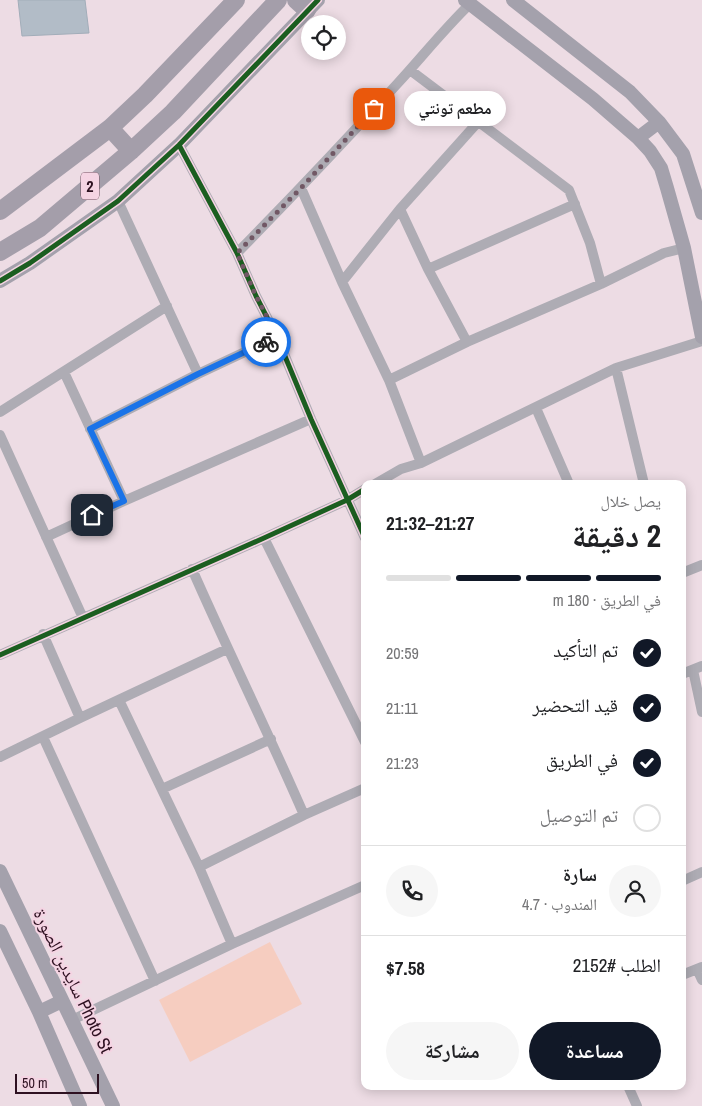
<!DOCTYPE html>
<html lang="ar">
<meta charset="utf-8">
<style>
:root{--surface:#fff;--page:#f6f6f6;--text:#202124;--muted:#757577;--line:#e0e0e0;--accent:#111827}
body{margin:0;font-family:"Archivo Narrow","Noto Naskh Arabic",sans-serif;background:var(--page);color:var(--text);direction:rtl;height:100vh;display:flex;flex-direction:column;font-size:19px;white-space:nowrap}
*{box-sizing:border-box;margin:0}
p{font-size:16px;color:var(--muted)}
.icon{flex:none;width:28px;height:28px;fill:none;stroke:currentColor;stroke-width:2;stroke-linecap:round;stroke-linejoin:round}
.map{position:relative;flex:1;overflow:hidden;direction:ltr}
.panel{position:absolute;left:361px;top:480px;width:325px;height:610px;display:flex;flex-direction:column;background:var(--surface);border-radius:10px;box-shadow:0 2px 12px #0003;direction:rtl}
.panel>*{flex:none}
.controls{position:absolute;left:301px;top:15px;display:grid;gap:10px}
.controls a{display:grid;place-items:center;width:45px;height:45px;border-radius:50%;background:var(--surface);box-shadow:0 2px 12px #0003;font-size:25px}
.scale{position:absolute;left:15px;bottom:12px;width:84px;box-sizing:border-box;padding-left:5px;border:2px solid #2e1121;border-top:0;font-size:14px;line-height:18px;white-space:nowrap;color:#2e1121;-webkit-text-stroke:4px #f5d4e3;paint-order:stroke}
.pin{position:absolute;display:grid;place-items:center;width:42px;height:42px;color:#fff;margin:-21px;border-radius:10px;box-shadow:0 2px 8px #0006}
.courier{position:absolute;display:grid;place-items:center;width:50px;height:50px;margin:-25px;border:4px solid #1a73e8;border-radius:50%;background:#fff;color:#222;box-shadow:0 1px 6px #0007}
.bubble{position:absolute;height:35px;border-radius:18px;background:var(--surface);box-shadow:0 2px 12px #0003;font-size:16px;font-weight:700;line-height:35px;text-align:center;direction:rtl}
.summary em{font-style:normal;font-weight:700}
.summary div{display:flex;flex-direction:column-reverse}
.summary{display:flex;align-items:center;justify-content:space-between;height:85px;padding:0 25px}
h1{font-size:32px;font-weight:700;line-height:38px}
.bar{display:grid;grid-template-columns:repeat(4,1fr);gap:8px 5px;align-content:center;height:60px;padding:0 25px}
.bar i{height:6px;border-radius:4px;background:var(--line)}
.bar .current{background:var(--accent)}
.bar p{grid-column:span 4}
.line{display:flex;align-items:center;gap:12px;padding:0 25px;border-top:1px solid var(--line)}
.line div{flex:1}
.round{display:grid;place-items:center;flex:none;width:52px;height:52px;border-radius:26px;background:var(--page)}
ol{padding:0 25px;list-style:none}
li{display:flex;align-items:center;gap:15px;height:55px}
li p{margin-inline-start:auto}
li .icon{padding:5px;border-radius:50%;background:var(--accent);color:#fff;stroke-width:4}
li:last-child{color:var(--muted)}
li i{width:28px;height:28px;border:2px solid var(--line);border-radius:50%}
.action{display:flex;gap:10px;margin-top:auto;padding:10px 25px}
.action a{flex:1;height:58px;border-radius:30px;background:var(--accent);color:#fff;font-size:20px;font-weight:700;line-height:58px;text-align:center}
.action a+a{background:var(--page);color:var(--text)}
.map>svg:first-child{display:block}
</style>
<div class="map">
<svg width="702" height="1106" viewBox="0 0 702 1106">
<rect width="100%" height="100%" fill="#eddce4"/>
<!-- green -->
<path fill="#f6cdc0" d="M 270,942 L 302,1004 L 190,1062 L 159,1000 Z"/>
<!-- building -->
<path fill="#b2bcc7" stroke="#a2adb9" d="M 18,0 L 85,0 L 89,33 L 22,36 Z"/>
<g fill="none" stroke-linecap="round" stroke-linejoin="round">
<!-- street -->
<path stroke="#aeacb4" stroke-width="10" d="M 410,70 L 569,190 L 590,243 L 601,284
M 179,145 L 237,253 L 256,296 L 277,337 L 311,419 L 365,538
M 301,188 L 342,282 L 389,380 L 421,463
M 118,201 L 198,374
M 400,209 L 428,269 L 467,342
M 237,253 C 292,197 345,141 398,83 C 422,57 444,29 470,4
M 428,269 L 575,204
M 342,282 L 400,209 L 478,122
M 616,368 L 644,484
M 64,372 L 124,501
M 389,380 L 467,342 L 601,284 L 664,253 L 684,248
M 536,408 L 569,484
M 0,412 L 167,306
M 90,429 L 198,374 L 277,337
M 0,435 L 83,618
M 375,484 L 401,469 L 421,463 L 616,368 L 702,341
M 46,537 L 124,501 L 311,419
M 264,538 L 365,742
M 192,569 C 228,651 268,732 304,815
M 682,573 L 702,565
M 43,634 L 80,718
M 0,655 L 264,538 L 347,500 L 365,489
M 693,670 L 702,712
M 682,674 L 702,666
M 119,700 L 199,867 L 232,944
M 43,737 L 155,981
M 0,757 L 80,718 L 227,649
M 162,789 L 271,739
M 199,867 L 304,815 L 365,788
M 682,881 L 702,872
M 697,969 L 702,980
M 682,975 L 702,967
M 72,1020 L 232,944 L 365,885
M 628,1086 L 637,1106"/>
<!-- secondary -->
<path stroke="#a4a1ac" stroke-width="14" d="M 465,0 L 593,99 L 638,138 L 650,151 L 661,168 L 667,188 L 684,248 L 702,337
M 513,0 L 630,92 L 659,122 L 683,154 L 702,213
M 638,138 L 659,122
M 0,281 L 30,263 L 118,201 L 179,145 L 318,0
M 0,871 L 113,1106
M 0,931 L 39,1012 L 80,1106
M 39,1012 L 62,1001"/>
<!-- highway -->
<path stroke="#a49eaa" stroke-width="18" d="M 296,0 L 307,10
M 110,128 L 131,151
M 0,211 L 110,128 L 145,95 L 236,0
M 0,252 L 40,228 L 131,151 L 173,112 L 278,0"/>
<!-- cycleway casing -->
<g stroke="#f5d4e3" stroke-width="8">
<path id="cycleway" d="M 179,145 L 237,253 L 256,296 L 277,337 L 311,419 L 365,538
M 0,281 L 30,263 L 118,201 L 179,145 L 318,0
M 0,655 L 264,538 L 347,500 L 365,489"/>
</g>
<!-- cycleway -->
<use href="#cycleway" stroke="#1b5e20" stroke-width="5"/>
</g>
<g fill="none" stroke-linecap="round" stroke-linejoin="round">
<!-- done -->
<path stroke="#715865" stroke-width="5" stroke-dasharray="0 9" d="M 266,342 L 277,336 L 256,296 L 237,253 L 301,188 L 374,109"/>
<!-- route -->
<path stroke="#1a73e8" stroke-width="6" d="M 92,515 L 124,501 L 90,429 L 198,374 L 266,342"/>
</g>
<g text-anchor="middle" stroke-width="4" stroke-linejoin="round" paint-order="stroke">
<!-- shield labels -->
<rect fill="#f5d4e3" stroke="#6a4c5b" stroke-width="1" x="81" y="172.5" width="18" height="27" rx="4"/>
<g font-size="16" font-weight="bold" fill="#2e1121">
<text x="90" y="192">2</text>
</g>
<!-- street labels -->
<g font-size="18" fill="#2e1121" stroke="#f5d4e3">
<text transform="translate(73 981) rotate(64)" y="6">سايدين الصورة Photo St</text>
</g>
</g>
</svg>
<div class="controls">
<a><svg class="icon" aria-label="locate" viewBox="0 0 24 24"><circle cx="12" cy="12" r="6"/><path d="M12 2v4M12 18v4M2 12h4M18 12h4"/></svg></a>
</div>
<div class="scale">50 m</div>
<div class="pin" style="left:374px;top:109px;background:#ea580c"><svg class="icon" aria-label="bag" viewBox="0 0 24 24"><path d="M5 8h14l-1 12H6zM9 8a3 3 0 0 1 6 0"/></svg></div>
<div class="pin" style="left:92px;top:515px;background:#1f2937"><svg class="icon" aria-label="home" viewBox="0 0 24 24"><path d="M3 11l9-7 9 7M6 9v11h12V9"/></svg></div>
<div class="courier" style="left:266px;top:342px"><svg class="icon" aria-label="bike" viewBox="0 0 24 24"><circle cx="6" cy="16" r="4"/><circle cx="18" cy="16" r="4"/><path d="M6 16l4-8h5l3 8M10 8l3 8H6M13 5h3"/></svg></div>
<div class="bubble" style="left:404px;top:91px;width:102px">مطعم تونتي</div>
<section class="panel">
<div class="summary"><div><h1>2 دقيقة</h1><p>يصل خلال</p></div><em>21:27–21:32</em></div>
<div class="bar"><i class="current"></i><i class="current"></i><i class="current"></i><i></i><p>في الطريق · 180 m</p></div>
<ol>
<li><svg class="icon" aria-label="check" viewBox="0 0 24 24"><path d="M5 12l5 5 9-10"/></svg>تم التأكيد<p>20:59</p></li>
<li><svg class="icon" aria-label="check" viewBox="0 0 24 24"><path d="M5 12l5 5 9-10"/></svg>قيد التحضير<p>21:11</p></li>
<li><svg class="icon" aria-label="check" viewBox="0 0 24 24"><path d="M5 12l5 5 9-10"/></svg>في الطريق<p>21:23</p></li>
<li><i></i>تم التوصيل</li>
</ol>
<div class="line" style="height:90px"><a class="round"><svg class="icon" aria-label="person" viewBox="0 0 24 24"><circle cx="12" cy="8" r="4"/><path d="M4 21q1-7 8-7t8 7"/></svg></a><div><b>سارة</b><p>المندوب · 4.7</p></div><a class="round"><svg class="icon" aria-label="phone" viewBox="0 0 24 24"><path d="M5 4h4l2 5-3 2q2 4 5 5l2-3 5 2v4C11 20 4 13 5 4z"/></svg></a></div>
<div class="line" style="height:65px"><div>الطلب #2152</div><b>$7.58</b></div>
<div class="action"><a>مساعدة</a><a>مشاركة</a></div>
</section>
</div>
